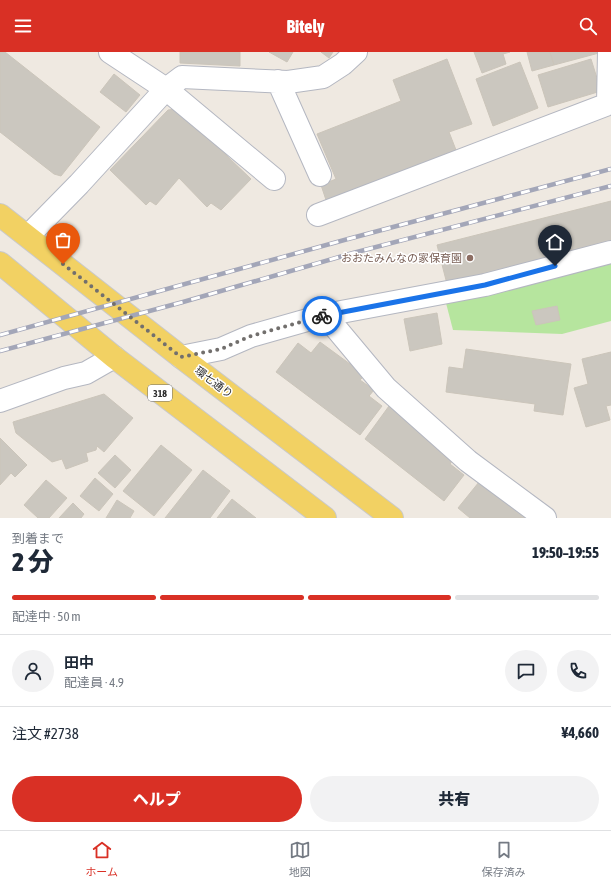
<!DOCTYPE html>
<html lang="ja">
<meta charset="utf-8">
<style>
:root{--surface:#fff;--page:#f2f2f3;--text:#1f2937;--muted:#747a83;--line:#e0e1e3;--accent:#d93025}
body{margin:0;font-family:"Asap Condensed","Noto Sans JP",sans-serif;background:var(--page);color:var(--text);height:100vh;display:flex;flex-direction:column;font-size:15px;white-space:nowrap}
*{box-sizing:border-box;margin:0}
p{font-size:13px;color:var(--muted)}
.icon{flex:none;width:22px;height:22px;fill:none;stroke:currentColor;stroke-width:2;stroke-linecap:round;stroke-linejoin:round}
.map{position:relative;height:466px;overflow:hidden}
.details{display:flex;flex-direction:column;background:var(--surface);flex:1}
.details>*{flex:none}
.pin{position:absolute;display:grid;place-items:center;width:34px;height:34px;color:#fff;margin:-41px -17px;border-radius:50% 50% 50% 0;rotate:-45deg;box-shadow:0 0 4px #0007}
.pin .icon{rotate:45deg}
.courier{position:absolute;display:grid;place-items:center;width:40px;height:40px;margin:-20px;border:3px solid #1a73e8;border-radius:50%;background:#fff;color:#222;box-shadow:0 1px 5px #0007}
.headline em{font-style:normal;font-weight:800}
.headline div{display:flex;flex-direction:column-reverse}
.headline{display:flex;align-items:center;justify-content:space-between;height:68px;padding:0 12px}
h1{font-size:26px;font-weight:800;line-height:30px}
.bar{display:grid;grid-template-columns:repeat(4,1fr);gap:6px 4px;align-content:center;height:48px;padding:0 12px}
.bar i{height:5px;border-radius:3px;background:var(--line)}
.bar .current{background:var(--accent)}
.bar p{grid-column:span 4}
.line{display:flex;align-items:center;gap:10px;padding:0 12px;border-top:1px solid var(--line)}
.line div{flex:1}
.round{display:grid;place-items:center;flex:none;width:42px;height:42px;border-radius:21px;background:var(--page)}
.cta{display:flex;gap:8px;margin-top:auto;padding:8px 12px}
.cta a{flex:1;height:46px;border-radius:24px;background:var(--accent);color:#fff;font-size:16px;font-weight:800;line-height:46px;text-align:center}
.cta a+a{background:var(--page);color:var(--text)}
header{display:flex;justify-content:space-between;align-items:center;height:52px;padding:0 12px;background:var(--accent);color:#fff;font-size:18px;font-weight:800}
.dock{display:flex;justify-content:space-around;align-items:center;height:56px;border-top:1px solid var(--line);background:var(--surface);font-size:11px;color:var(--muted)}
.dock a{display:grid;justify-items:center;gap:2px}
.dock .current{color:var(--accent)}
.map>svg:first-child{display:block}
</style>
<header><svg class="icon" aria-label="menu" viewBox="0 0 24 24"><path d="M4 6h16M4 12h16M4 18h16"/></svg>Bitely<svg class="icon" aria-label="search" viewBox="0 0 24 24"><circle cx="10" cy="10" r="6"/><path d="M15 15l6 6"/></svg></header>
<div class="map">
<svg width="611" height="466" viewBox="0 0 611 466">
<rect width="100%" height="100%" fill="#efe9e1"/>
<!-- green -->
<path fill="#b6e59e" d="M 611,210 L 611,269 L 562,282 L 453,278 L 446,251 Z"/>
<!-- building -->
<path fill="#cbc7bf" stroke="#cbc5ba" d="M 0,0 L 5,0 L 100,75 L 61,124 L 54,122 L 0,80 Z
M 180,0 L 240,0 L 240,14 L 180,11 Z
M 269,0 L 293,0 L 287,10 Z
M 321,0 L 333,0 L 329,6 Z
M 474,0 L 510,0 L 503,2 L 506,12 L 482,21 Z
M 527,0 L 550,0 L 554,13 L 532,19 Z
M 550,0 L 599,0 L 599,1 L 554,13 Z
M 447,7 L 472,72 L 449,80 L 456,98 L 326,148 L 321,133 L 336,127 L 317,82 L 401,49 L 393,28 Z
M 591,7 L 601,39 L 548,55 L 538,23 Z
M 520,10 L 538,56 L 493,74 L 476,27 Z
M 114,22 L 140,43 L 126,60 L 100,40 Z
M 178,57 L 251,127 L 221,158 L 211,151 L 207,155 L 179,126 L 156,153 L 150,149 L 146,153 L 110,118 L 168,58 Z
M 611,149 L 611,190 L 447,232 L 437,193 Z
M 557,254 L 560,268 L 536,273 L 532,259 Z
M 437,261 L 442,292 L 410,299 L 404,267 Z
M 320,290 L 365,323 L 360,328 L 374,338 L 369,344 L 382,354 L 360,383 L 276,320 L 298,291 L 311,301 Z
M 466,297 L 571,312 L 563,363 L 534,359 L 535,352 L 446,340 L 449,315 L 463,317 Z
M 611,300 L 611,353 L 606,354 L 610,368 L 586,375 L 574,336 L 588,332 L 582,307 Z
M 104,342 L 133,366 L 104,400 L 97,394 L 96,398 L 86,401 L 88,409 L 66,417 L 62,407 L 52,410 L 16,381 L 13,370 Z
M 389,354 L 455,405 L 450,412 L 464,423 L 444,449 L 365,387 Z
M 0,386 L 27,413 L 15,425 L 11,421 L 0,433 Z
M 161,393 L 192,418 L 154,464 L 123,439 Z
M 115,403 L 131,418 L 115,436 L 98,421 Z
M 203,418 L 230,439 L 210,466 L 165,466 Z
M 95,426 L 113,442 L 99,459 L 80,444 Z
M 46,428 L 67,446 L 49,466 L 38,466 L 24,453 Z
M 479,430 L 525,466 L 470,466 L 458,456 Z
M 232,447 L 256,466 L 217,466 Z
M 117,448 L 134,459 L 130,466 L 106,466 Z
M 73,451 L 84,462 L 81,466 L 59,466 Z"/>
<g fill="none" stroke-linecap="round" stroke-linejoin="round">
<!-- minor casing -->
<g stroke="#b4b7c1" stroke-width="24">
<path id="minor" d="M 110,0 L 166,37 L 274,127
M 278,29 L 320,123
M 608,52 L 609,0
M 318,163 L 611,51
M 28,184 L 79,132 L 166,37 L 182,25 L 288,30 L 323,25 L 343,12 L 356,0
M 325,263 L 386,336 L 468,409 L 545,466
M 181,305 L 221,297 L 251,284 L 325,263 L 485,233 L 611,200
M 0,349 L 64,326 L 86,321 L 114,305"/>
</g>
<!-- major casing -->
<g stroke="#c9c9c9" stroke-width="24">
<path id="major" d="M 0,163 L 181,305 L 392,466
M 0,211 L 114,305 L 325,466"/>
</g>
<!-- minor -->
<use href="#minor" stroke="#fff" stroke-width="22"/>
<!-- major -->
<use href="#major" stroke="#f2d163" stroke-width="22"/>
<!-- rail casing -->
<g stroke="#a3a6b8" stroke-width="4.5">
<path id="rail" d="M 0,283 L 348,187 L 611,117
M 0,299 L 183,250 L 353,201 L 611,134"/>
</g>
<!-- rail -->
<use href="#rail" stroke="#fff" stroke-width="3" stroke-dasharray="9" stroke-linecap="butt"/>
</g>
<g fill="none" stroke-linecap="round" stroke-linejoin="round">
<!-- done -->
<path stroke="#726f6d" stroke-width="4" stroke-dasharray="0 7.2" d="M 63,212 L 181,305 L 221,297 L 251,284 L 322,264"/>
<!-- route -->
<path stroke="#1a73e8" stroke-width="5" d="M 322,264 L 485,233 L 555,214"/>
</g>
<!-- markers -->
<circle fill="#8d6e63" stroke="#fff" stroke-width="1.5" cx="470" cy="206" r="4"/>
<g text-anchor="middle" stroke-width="3" stroke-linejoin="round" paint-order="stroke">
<!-- shield labels -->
<rect fill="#fff" stroke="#6d6d6d" stroke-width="1" x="148" y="333" width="24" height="16" rx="3"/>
<g font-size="10" font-weight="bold" fill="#2e2e2e">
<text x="160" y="345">318</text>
</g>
<!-- education labels -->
<g font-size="11" fill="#785e54" stroke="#fff" text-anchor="end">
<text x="462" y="210">おおたみんなの家保育園</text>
</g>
<!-- street labels -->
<g font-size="11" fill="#2e2e2e" stroke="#fff">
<text transform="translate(214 330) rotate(37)" y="4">環七通り</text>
</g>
</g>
</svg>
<div class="pin" style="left:63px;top:212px;background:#ea580c"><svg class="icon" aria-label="bag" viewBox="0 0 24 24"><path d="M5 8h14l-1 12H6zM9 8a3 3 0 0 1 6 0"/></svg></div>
<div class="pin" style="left:555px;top:214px;background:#1f2937"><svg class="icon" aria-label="home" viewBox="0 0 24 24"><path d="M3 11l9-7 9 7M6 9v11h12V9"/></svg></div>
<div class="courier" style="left:322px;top:264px"><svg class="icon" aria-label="bike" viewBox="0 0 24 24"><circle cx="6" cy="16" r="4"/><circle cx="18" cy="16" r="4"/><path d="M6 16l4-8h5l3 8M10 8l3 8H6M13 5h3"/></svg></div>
</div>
<section class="details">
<div class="headline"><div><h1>2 分</h1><p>到着まで</p></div><em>19:50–19:55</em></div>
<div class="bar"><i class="current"></i><i class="current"></i><i class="current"></i><i></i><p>配達中 · 50 m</p></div>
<div class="line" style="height:72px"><a class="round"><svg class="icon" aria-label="person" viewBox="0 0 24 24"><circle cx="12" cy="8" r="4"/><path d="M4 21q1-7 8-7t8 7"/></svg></a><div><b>田中</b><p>配達員 · 4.9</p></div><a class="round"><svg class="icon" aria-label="chat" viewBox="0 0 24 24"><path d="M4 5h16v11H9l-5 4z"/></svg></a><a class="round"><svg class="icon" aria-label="phone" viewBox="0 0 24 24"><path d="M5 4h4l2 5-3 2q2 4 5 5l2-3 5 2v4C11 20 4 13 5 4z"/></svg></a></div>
<div class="line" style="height:52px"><div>注文 #2738</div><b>¥4,660</b></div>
<div class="cta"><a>ヘルプ</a><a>共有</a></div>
</section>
<nav class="dock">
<a class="current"><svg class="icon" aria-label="home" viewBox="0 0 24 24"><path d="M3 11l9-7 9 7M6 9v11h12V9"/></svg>ホーム</a>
<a><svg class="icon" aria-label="map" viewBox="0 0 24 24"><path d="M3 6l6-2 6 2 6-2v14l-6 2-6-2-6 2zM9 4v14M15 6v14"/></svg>地図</a>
<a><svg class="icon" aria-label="saved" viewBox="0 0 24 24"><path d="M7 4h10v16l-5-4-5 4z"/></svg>保存済み</a>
</nav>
